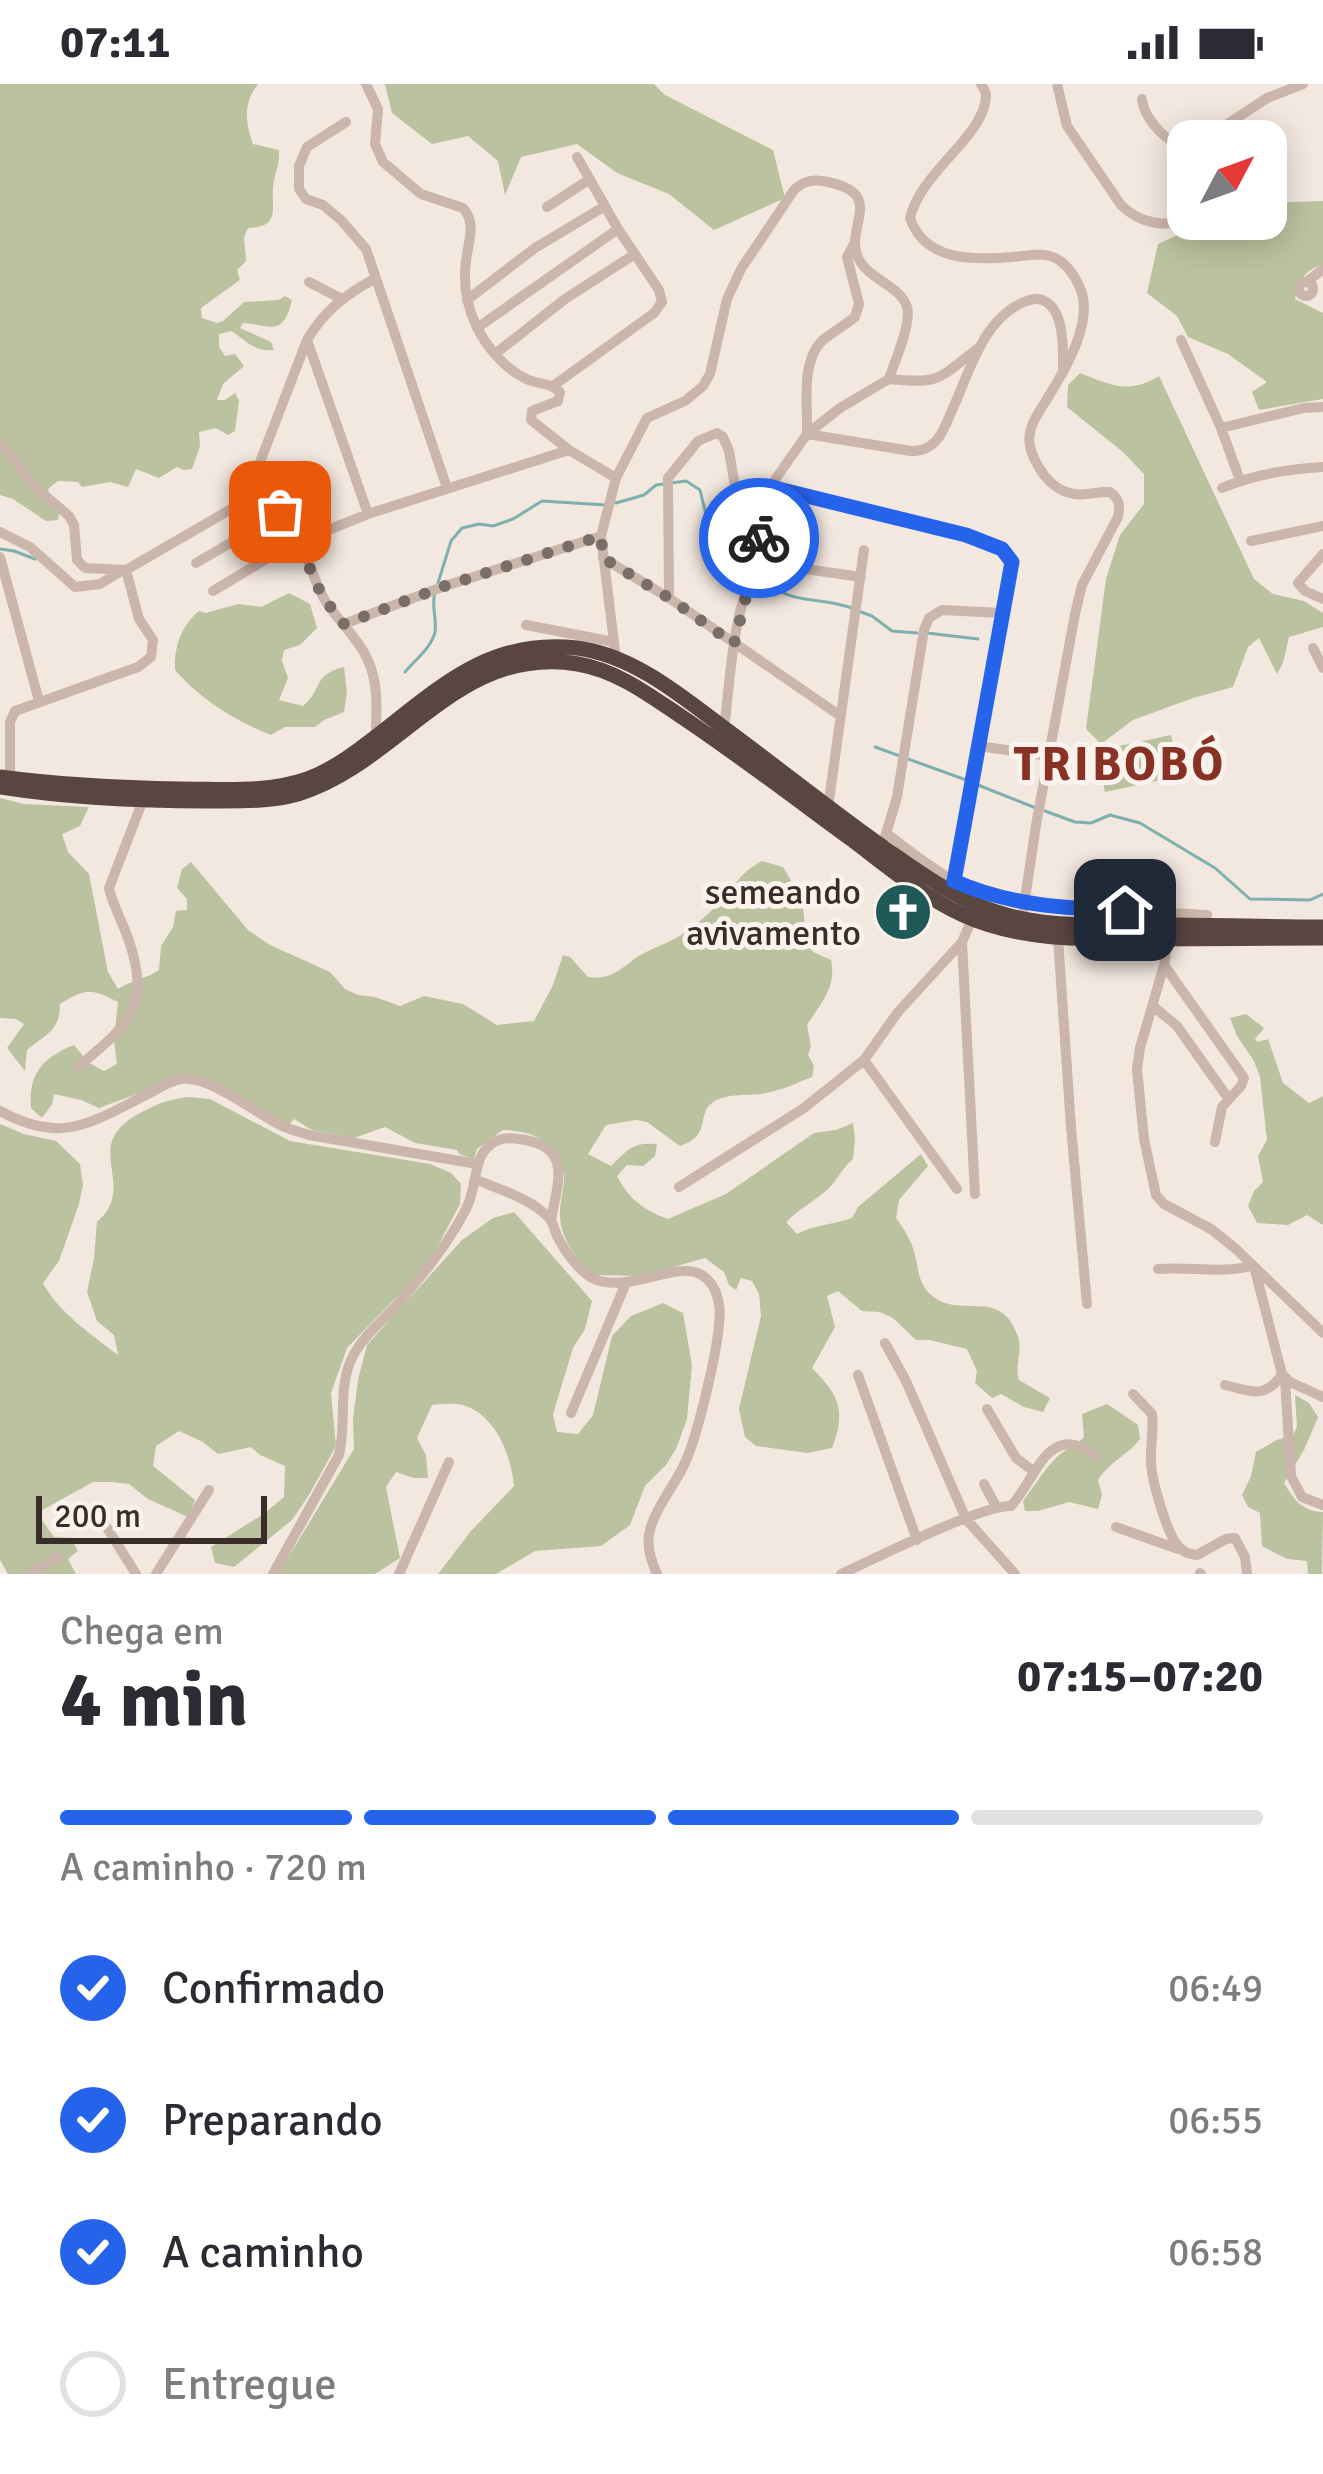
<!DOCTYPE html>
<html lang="pt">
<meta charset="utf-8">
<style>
:root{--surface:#fff;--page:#f7f7f7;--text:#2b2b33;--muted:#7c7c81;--line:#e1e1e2;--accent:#2563eb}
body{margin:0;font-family:Signika,sans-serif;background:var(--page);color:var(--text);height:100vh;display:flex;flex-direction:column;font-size:45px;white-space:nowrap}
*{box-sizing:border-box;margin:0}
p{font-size:39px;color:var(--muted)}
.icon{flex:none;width:66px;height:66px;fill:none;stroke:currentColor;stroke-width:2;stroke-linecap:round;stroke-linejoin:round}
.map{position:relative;height:1490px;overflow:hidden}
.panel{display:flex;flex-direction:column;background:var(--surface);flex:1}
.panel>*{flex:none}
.needle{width:78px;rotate:49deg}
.buttons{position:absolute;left:1167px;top:36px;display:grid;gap:24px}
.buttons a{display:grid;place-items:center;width:120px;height:120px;border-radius:24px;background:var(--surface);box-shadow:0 6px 30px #0003;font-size:60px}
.scale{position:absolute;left:36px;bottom:30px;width:231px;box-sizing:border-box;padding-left:12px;border:6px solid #392d2a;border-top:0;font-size:33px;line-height:42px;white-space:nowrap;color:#392d2a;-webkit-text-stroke:9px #faf2ec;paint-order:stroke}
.pin{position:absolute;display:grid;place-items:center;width:102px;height:102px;color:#fff;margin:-51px;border-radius:24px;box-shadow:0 6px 18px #0006}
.courier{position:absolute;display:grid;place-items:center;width:120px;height:120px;margin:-60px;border:9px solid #2563eb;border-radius:50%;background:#fff;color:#222;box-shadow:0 3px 15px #0007}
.overview em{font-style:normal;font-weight:700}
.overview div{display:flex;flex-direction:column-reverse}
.overview{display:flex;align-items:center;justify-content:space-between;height:204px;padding:0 60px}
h1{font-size:78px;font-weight:700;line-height:90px}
.bar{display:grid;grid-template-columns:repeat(4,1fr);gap:18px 12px;align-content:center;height:144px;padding:0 60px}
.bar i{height:15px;border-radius:9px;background:var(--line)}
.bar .selected{background:var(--accent)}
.bar p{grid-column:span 4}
ol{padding:0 60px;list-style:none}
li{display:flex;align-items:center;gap:36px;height:132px}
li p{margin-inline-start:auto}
li .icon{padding:12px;border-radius:50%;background:var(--accent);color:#fff;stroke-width:4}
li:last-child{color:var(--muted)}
li i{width:66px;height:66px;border:6px solid var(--line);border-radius:50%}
.status{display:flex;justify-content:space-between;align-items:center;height:84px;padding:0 60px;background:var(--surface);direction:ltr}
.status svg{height:33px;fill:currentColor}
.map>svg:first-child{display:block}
</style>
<div class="status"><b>07:11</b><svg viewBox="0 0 49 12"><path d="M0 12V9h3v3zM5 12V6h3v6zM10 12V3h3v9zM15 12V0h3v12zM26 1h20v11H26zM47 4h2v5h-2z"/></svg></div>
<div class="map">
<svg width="1323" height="1490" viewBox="0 0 1323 1490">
<rect width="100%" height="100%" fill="#f3e8df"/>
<!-- green -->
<path fill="#bac29f" d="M 0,0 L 258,0 C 243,20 245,37 253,60 L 279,66 C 280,79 276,85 274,97 C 269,121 284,143 248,144 L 244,153 L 246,177 L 237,186 L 240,196 L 201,224 L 202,234 L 217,239 L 223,237 L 244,218 L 279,216 L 285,212 L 292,216 C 283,254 270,241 243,239 L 240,244 L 271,258 L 274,266 C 254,268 247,257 231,247 L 219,250 L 219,263 L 225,272 L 235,270 L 244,282 L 223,300 L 217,316 L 225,316 L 235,309 L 239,317 L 235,347 L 228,351 L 216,344 L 199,348 L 200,362 L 192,385 L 184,386 L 177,383 L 159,394 L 136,385 L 128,403 L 110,398 L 82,403 L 78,398 L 58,397 L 48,405 L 53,423 L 59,430 L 58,436 L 46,437 L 13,415 L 0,411 Z
M 385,0 L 654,0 L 665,11 L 773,66 L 785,114 L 714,146 L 669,110 L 617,89 L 577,60 L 521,73 L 505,111 L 498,77 L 468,52 L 432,60 L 392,29 Z
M 1323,117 L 1323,180 C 1305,186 1298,197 1295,215 L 1323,229 L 1323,315 L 1259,326 L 1252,308 L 1267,298 L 1228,270 L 1188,253 L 1177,232 L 1147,209 L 1158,160 L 1193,144 L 1213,149 L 1232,135 L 1266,135 L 1266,122 L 1291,118 Z
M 1080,289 C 1112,301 1127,311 1159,292 L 1254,495 L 1273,510 L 1304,517 L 1323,529 L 1323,543 L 1289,553 L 1283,579 L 1277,590 L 1259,554 L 1248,563 L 1233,603 L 1193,614 L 1133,636 L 1101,660 L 1086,645 L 1106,495 L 1120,451 L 1144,420 L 1144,390 L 1123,368 L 1067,323 L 1068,301 Z
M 289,509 L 310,520 L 317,544 L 300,561 L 284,566 L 282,577 L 288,594 L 279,616 L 303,622 C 324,604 312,591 344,583 L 347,608 L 344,628 L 324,636 L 315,643 L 285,643 L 271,651 C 235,637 200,615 175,586 C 174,563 181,542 199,527 L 206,529 L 238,520 L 261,523 Z
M 1171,651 L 1180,692 L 1105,708 L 1096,667 Z
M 0,714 L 24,720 L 89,723 L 80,742 L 62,750 L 68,768 L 89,790 L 108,888 L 118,905 C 132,896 146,895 159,886 L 161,862 L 173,843 L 176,827 L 187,826 L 187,815 L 177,804 L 182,785 L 191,778 L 248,846 L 270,861 L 330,888 L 345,905 L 358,911 L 375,913 L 400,922 L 424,912 L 463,920 L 497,941 L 534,937 L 553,901 L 563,871 L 570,873 L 588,893 C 612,896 619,886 637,873 C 653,863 671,859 687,847 C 699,838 712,827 722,816 C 737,799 741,788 762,777 L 783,783 L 796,805 L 803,825 L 807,859 L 813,868 L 831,876 C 837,903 821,919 807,941 L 811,962 L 808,971 L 814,982 L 812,993 C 797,999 782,1006 766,1009 C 752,1012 732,1009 719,1015 C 692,1026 716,1050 680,1062 L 647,1038 L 636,1036 L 606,1041 L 588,1070 L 611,1082 C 629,1065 632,1058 657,1060 L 655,1072 L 643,1082 L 627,1081 L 617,1092 C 629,1115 643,1126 668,1135 L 726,1110 L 814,1049 L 836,1046 L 853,1039 L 855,1055 L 853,1075 C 842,1084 837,1097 827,1106 C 813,1118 799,1125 786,1138 L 797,1150 C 816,1140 833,1141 852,1134 L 858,1123 L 921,1070 L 928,1082 L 899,1116 L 896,1134 C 904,1145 910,1155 914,1167 C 919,1183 917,1198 930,1210 C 959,1237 999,1202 1017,1250 C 1024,1265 1014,1280 1019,1296 L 1050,1314 L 1043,1328 L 1024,1323 L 1001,1310 L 992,1314 L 975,1299 L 977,1287 L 967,1265 L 930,1256 L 916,1256 L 893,1234 L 880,1228 L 862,1227 L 838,1207 L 827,1212 L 835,1243 L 812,1284 C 840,1312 846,1327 832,1364 L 808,1369 L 756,1362 L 745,1353 L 739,1325 L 761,1232 L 759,1210 L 752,1197 L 741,1194 L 736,1206 L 729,1201 L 724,1188 L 705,1174 L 642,1192 L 591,1191 C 577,1174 561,1156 560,1132 C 559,1120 564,1107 564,1094 C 563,1060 533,1046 503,1046 L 477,1065 L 474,1075 L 459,1070 L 457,1066 L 415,1059 L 385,1043 L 354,1054 L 312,1046 L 294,1035 L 288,1042 L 191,990 L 99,1024 L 81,1016 L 54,1010 L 52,1020 L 42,1034 L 31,1024 C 28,990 43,973 74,961 L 89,979 L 104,987 L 117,980 L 114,956 L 118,918 C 91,904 86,904 60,920 C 60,947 46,950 27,966 L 25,987 L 7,964 L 24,940 L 16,935 L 0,934 Z
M 1246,930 L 1264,944 L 1255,955 L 1258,958 L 1268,955 L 1283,999 L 1309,1019 L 1323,1012 L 1323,1141 L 1307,1131 L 1288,1141 L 1257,1139 L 1248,1122 L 1254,1107 L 1263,1098 L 1258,1072 L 1267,1056 L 1260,993 L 1254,977 L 1237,952 L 1230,934 Z
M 189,1013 L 210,1015 L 290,1057 L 430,1080 L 451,1089 L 461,1100 L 460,1120 L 427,1182 L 347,1264 L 331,1309 L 336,1362 L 309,1411 L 292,1436 L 234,1483 L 215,1479 L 211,1463 L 265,1429 L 284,1413 L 285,1382 L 260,1371 L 251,1363 L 218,1370 L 203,1358 L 179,1347 L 156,1362 L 153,1382 L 195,1416 L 188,1433 L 148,1415 L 129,1400 L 111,1398 L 93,1398 L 37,1429 L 54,1453 L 71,1454 L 78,1467 L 68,1475 L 76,1490 L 8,1490 L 0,1476 L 0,1040 L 24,1050 L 56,1057 L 80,1080 L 83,1101 L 79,1120 L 59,1177 L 43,1199 C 58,1228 92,1251 118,1271 L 114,1251 L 97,1237 L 87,1208 L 94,1174 L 97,1138 C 141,1100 75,1060 144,1027 C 161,1018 171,1015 189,1013 Z
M 514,1128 L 592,1217 L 585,1245 L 573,1264 L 553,1330 L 557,1348 L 578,1350 L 593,1331 L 612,1252 L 631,1232 L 663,1219 L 683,1229 L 692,1281 L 687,1335 L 676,1365 L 666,1381 L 645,1402 L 630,1441 L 601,1462 L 535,1467 L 496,1490 L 438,1490 L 471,1447 L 514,1402 C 511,1371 496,1331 463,1321 C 453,1319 442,1320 432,1321 L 417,1354 L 426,1371 L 428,1394 L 414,1394 L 396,1388 L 386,1403 L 400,1474 L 375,1490 L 278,1490 L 354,1365 L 353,1335 L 358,1296 L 367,1261 L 462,1156 L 493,1134 Z
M 1295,1311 L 1309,1319 L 1318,1333 L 1304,1366 L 1284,1399 C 1294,1416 1302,1427 1323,1428 L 1322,1490 L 1308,1490 L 1307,1477 L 1287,1475 L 1262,1462 L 1260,1429 L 1248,1423 L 1242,1411 L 1251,1392 L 1256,1368 L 1277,1356 L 1293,1351 L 1297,1343 Z
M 1107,1320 L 1138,1341 L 1140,1355 C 1128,1371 1109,1378 1098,1396 L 1102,1411 L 1098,1425 L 1069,1418 L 1038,1427 L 1025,1427 L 1023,1417 C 1033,1404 1042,1389 1053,1377 C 1062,1366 1075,1363 1084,1353 L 1082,1330 Z"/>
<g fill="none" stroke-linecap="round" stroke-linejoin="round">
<!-- stream -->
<path stroke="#7eb0ad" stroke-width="3" d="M 616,419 L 644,411 L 656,401 L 686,397 L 700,406 L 709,443 L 714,450 L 733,462 L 751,482
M 0,465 L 14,467 L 35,475
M 757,489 C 792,525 812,510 852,524
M 438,499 L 451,457 L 462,444 L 479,440 L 493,442 L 513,435 L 542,417 L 606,421
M 861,528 L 872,532 L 892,547 L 917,549
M 927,549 L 978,555
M 405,588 C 414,577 432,563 435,548 C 437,534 431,523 435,508
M 875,663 L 969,697
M 978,701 L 1036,724
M 1045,727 L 1075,738 L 1091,739 L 1110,731 L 1140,739 L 1215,784 L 1250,815 L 1310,816 L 1323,810"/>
<!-- minor -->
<path stroke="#cbb6ab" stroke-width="10" d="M 366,0 L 378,25 L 375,60 L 383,78 L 421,110 L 463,124 C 477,140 468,158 466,177 C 463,199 467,222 476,241 C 487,265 510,291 535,298 C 546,301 551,300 560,308 L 558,317 L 532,327 L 531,336 L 569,366 L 616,394
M 981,0 C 986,9 987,8 985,19 C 978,56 920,90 910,134 C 925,178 974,176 1013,173 C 1024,172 1038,169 1050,172 C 1066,176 1079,197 1083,213 C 1088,241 1070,277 1056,300 C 1036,336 1014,350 1044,391 C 1052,401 1061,408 1074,410 C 1086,412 1098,407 1110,408 C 1120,415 1120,422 1118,433 L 1082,501 L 1075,530 L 1036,741 L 1022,835
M 1057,0 L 1067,42 L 1121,121 C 1140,140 1166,144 1192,135
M 1142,15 C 1144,35 1168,61 1188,64
M 346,38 L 307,63 L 299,82 L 299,105 L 306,115 L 323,121 L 341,136 L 366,165 L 447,404
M 1202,57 L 1267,14 L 1303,0
M 547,123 L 590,95
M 854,160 L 847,173 L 859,220 L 855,233 C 845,241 833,248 823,256 C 800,277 808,322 807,350 L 911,367 C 921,367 928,365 936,357 C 944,348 948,335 953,324 C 970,287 983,235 1024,218 C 1030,216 1036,213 1042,216 C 1065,224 1063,265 1063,284
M 309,198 L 342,215
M 1307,198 L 1323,185
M1299 205a7 7 0 1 1 14 0a7 7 0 1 1-14 0Z
M 467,216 L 535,164 L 605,122
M 477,244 L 618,145
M 307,256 L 368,430
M 1181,256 L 1221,344 L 1240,396
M 495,270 L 565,215 L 635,170
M 889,295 C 940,300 937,296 977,265
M 553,302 L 654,229 L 662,218 L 659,206 L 618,145 L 577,73
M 1221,344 L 1304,324 L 1323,323
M 0,358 L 34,402 L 69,432 L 74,441 L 77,476 L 85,484 L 126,486 L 245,417 C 300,410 304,484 326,518 C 339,538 360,556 369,579 C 379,602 376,629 376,653
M 770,403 L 966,451 L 1002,465 L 1012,478 L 952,809
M 1222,404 C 1254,390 1288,385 1323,383
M 245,417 L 307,256 C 324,227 346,210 376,194
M 0,448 L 30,463 L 75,503 L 100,500 L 121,487
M 301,457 L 368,430 L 569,366
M 1251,457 L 1323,442
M 1323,470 L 1298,499 L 1305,507 L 1323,515
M 0,473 L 39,617
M 603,474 L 669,514 L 839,631
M 196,479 L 261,441 L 274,462 L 273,471 L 213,507
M 669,514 L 668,394 L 698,357 L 717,349 L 723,353 L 729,367 L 737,414 L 767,467 L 792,483 L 861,493
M 344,540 L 445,502 L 601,452
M 526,541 L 614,558
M 1313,564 L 1323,584
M 616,575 L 601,452 L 616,394 L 647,334 L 685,317 L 703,302 L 710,290 L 727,215 L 741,185 L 794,106 C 805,96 814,95 828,98 C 890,111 839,146 861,179 C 872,196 901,203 907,223 C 912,239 894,279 889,295 L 840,324 L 807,350 L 770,403 L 743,426
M 724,644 C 732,586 731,516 767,467
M 978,662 L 1049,672
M 10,694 L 10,638 L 15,627 L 138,583 L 151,573 L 153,556 L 139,535 L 126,486
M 828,723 L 864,466
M 887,750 C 909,766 932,785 956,798 C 1023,833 1132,826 1207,831
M 885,753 L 897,713 L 924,546 L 929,534 L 942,526 L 1002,529
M 1058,854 L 1071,1043 L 1087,1220
M 1168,855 L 1164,881 L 1140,964 L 1137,985 L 1144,1055 L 1156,1111 L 1164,1120 L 1211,1145 L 1236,1165 L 1323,1249
M 962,858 L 975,1110
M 1164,881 L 1244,994 L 1241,1002 L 1222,1023 L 1215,1058
M 1153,922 L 1177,942 L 1228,1014
M 864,976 L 957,1105
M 78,983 C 126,942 152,925 129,857 C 123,839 113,822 109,804 L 143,716
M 0,1027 C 63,1061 90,1039 148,1010 C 158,1005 170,996 182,995 C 209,991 257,1030 282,1042 C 291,1046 300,1048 309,1051 L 477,1080
M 477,1096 C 501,1106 532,1115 550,1135 C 553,1139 555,1147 557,1152 C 564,1166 578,1186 592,1194 C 627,1211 675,1177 700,1190 C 711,1196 717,1208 719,1220 C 724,1247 697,1354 684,1381 C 674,1402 656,1423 650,1446 C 646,1460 651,1477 657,1490
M 679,1103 L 804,1024 L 864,976 L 898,928 L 962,858 L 972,835
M 1158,1185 C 1189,1182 1222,1190 1251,1182
M 1255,1186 L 1282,1290 L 1290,1298 L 1323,1313
M 885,1259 L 906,1297 L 966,1435 L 1015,1490
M 858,1291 L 917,1456
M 1285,1295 L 1291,1392 L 1302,1413 L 1323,1421
M 1225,1301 C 1251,1307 1265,1316 1282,1290
M 1133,1310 L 1152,1330 C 1154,1347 1150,1363 1151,1379 C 1152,1397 1167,1451 1179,1463 C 1187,1470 1187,1469 1197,1471 L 1226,1455 L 1235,1454 L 1245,1473 L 1247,1490
M 987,1325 L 1016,1374 L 1033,1387
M 571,1329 L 626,1199
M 984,1400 L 997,1424
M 102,1436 L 136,1490
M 1116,1443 L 1178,1465
M 1200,1489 L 1201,1490
M 28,1490 L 57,1473
M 156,1490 L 209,1406
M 273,1490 L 339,1371 C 347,1339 337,1302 353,1272 C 362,1254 381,1238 395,1223 C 421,1193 446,1163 465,1127 C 478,1104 472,1075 490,1061 C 501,1052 511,1054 525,1056 C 573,1064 557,1101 551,1136
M 399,1490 L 449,1378
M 841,1490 C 874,1475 981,1421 1011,1422 C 1036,1396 1047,1336 1095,1371"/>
<!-- highway -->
<path stroke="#5a4641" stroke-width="15" d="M 0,693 C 60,701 120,704 181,705 C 223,705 267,709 307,695 C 330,687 350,673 369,658 C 435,608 487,553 577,564 C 631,571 678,609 720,641 C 776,682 830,726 887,766 C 917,786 946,808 980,822 C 1039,847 1106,840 1169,841 C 1220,841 1271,843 1323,843
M 0,703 C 69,714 138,717 208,717 C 238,717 269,718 298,710 C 400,679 458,559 578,580 C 618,587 649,611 682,633 C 740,672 795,714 851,755 C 887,782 922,812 963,831 C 1022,858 1088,855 1151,855 C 1208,855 1266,854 1323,854"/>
</g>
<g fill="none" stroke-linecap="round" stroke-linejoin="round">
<!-- done -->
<path stroke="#7a6e69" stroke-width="12" stroke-dasharray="0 21.6" d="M 280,428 C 300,449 304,473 316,499 C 323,514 333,527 344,540 L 445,502 L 601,452 L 603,474 L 669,514 L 734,560 L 751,493 L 767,467 L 759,454"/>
<!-- route -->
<path stroke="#2563eb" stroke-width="15" d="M 759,454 L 743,426 L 770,403 L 966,451 L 1002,465 L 1012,478 L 954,797 C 1008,821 1066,825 1125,826"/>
</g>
<!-- icons -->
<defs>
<g id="church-disc" transform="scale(3)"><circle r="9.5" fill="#205a58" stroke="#faf2ec"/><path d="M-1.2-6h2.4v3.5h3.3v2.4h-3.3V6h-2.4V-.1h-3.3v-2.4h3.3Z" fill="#fff"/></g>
</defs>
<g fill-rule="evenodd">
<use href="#church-disc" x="903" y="828"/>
</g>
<g text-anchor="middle" stroke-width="10" stroke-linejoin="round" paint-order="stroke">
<!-- poi labels -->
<g font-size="36" fill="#392d2a" stroke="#faf2ec" text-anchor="end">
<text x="861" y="820">semeando<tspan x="861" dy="41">avivamento</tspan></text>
</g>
<!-- district labels -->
<g font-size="48" font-weight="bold" letter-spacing="3" fill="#873224" stroke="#faf2ec">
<text x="1120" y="696">TRIBOBÓ</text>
</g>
</g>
</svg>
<div class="buttons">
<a><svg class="needle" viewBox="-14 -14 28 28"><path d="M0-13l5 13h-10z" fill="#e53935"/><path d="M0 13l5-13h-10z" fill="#7c7c81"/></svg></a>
</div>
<div class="scale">200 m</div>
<div class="pin" style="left:280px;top:428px;background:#ea580c"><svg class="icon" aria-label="bag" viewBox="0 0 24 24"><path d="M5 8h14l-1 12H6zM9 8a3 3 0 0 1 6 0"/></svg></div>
<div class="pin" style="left:1125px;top:826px;background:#1f2937"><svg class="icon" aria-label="home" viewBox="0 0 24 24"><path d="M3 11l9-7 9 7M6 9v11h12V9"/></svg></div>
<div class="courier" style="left:759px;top:454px"><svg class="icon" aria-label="bike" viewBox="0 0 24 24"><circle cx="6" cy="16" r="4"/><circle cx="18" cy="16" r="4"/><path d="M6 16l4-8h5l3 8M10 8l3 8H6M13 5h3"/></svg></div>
</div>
<section class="panel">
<div class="overview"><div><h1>4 min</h1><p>Chega em</p></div><em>07:15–07:20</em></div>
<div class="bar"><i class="selected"></i><i class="selected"></i><i class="selected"></i><i></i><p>A caminho · 720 m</p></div>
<ol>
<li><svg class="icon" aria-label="check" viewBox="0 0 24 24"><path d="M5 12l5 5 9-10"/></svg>Confirmado<p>06:49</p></li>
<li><svg class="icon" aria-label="check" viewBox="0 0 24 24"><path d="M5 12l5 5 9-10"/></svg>Preparando<p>06:55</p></li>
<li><svg class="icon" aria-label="check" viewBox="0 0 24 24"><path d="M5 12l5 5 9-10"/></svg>A caminho<p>06:58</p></li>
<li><i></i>Entregue</li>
</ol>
</section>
